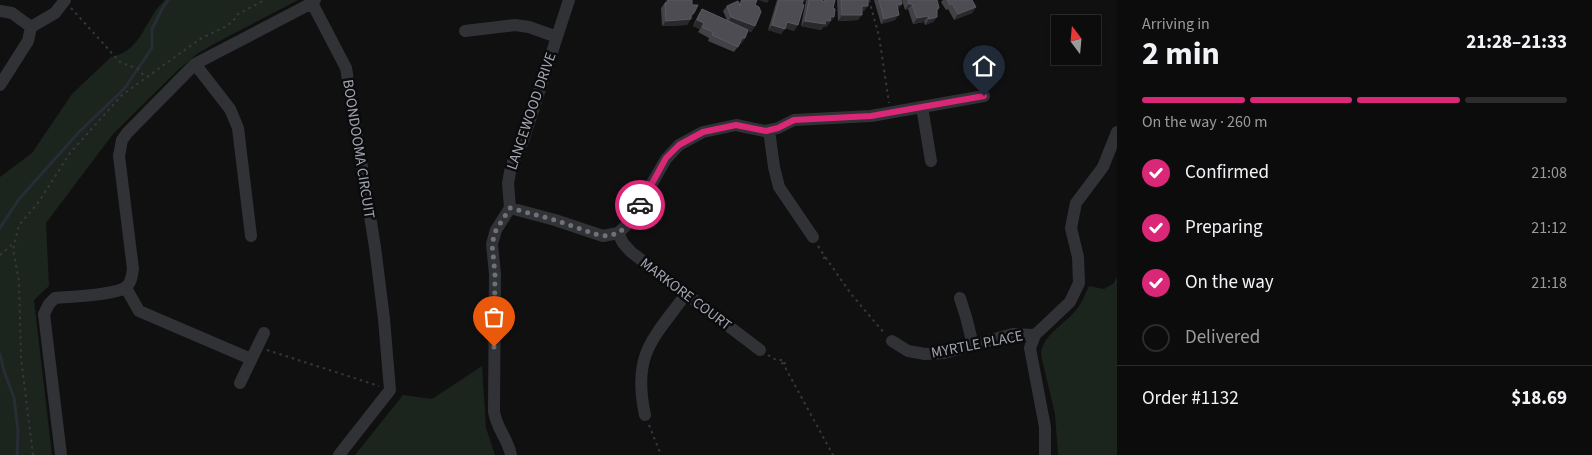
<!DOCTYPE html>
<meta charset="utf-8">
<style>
:root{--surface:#0c0c0d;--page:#1a1a1b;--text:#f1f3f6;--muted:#9a9b9d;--line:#2c2c2e;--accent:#db2777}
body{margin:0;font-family:"Source Sans 3",sans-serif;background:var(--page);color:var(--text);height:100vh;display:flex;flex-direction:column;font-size:19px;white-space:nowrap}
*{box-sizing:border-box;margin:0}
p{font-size:16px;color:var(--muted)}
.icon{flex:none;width:28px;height:28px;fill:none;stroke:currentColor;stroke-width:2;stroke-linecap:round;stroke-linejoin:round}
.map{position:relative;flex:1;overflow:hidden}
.panel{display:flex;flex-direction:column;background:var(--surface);width:475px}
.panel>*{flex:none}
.needle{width:32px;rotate:344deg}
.tools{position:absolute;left:1051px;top:15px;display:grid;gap:10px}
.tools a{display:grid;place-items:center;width:50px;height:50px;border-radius:0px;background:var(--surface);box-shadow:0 1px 4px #0004,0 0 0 1px var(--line);font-size:25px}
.pin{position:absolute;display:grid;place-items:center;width:42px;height:42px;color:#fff;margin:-51px -21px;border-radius:50% 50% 50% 0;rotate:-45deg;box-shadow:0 0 5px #0007}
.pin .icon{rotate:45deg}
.courier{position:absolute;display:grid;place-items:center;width:50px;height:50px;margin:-25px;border:4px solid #db2777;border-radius:50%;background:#fff;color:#222;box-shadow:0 1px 6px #0007}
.overview em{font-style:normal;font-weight:700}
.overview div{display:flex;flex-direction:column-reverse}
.overview{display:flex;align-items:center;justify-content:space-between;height:85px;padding:0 25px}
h1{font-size:32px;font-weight:700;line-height:38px}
.bar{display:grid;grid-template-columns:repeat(4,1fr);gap:8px 5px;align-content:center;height:60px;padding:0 25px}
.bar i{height:6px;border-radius:4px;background:var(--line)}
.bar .on{background:var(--accent)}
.bar p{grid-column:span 4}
.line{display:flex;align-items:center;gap:12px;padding:0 25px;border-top:1px solid var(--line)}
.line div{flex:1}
ol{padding:0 25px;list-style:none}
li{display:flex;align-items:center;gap:15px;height:55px}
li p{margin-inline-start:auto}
li .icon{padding:5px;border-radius:50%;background:var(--accent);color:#fff;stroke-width:4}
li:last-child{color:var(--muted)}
li i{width:28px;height:28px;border:2px solid var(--line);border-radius:50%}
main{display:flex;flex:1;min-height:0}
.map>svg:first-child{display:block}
</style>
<main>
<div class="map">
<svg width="1117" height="455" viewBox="0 0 1117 455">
<rect width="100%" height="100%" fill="#101011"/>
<!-- green -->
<path fill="#1c241e" d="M 165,0 L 298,0 L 212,45 L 197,54 L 178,70 L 113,134 L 46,223 L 49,286 L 34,300 L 52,455 L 0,455 L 0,177 L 32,153 L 72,94 L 111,57 C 143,51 145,17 165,0 Z
M 1117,277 L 1117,455 L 1058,455 L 1055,414 L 1041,355 C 1041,336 1065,324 1076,310 C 1082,303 1085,294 1089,286 L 1104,289 L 1114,283 Z
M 482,366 L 486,428 L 495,455 L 355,455 L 403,395 L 432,399 Z"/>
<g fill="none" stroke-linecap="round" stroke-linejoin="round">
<!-- stream -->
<path stroke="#272d35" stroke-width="3" d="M 0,228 L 19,199 L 79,132 L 124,89 L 152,48 L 152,29 L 162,9 L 168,0
M 0,354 L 4,371 L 14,398 L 18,430 L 17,455"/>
<!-- path -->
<path stroke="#37383d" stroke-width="2" stroke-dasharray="2.5 4" stroke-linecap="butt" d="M 869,0 L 879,36 L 889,103
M 71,8 L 120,62 L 138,69 L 145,77
M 818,246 L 825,257 L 823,259 L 824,260 L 826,258 L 851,294 L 885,334
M 0,255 L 13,244
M 267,350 L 379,386
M 768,355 L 776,360 L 783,360 L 784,362 L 781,364 L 781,365 L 785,363 L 786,369 L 833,455
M 649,425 L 661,455
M 33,455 L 21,358 L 19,281 L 13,250 L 19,225 L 38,203 L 70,153 L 122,95 L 200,39 L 227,26 L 233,21 L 238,14 L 265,0"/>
<!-- minor -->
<path stroke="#313236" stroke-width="12" d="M 312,3 L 346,68 L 375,247 L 384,319 L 390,390 L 339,455
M 0,11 L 12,13 L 31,27
M 465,31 L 515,25 L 529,27 L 557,37
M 195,64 L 230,109 L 238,128 L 251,236
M 0,85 L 28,41 L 31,27 L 55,13 L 65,0
M 922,107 L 931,161
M 769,130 L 774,167 L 779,187 L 813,237
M 510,208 L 555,220 L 603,236 L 618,233 L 629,223 L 666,159 L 679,145 L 703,132 L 736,125 L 765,131 L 778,128 L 794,120 L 871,116 L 984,96
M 618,233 L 623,243 L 631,252 L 760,350
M 126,288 L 139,311 L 251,359
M 960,298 L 966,317 L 973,345
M 892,341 L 908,351 L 925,354 L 944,353 L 1013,334 L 1035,335
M 240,383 L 264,333
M 645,415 C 632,354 653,339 686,294
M 61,455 L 44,314 L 49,304 L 55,298 C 69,297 116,295 126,287 C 131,283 132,276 133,269 L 119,156 L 122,140 L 127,133 L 195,64 L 312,3 L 315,0
M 511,455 C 508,439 496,428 494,411 L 495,274 L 492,244 L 496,230 L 510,208 L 508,183 L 511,167 L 524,138 L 569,0
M 1045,455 L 1045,427 L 1030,348 L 1035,335 L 1070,302 L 1079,283 L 1078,257 L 1071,228 L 1076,203 L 1103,167 L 1117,132"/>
</g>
<!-- wall -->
<path fill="#414146" d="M 667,0 L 692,0 L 692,5 L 694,13 L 687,25 L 662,26 L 661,8 Z
M 741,0 L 757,0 L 755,5 L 755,26 L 751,32 L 748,31 L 745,38 L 741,44 L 740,44 L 734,52 L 708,41 L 709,38 L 698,32 L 700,29 L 693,26 L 698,15 L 702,9 L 727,20 L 723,11 L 727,6 L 739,4 Z
M 777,0 L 805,0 L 802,4 L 794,31 L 785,28 L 781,34 L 768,30 Z
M 806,0 L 823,0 L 822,1 L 823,1 L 824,0 L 835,0 L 833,8 L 834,17 L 826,27 L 824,26 L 821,30 L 801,26 Z
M 837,0 L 868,0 L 864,11 L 862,11 L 858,20 L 838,21 Z
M 874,0 L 901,0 L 902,4 L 898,9 L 895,20 L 881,24 Z
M 902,0 L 937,0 L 939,8 L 937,11 L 937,17 L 933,22 L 925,25 L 924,22 L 913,24 L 908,9 L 905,10 Z
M 943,0 L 972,0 L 976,7 L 972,13 L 954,20 L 948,9 L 946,10 L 941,2 Z"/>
<!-- shaded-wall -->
<path fill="#29292c" d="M 758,0 L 769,0 L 767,3 Z
M 902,4 L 898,9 L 897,5 Z
M 909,4 L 912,4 L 908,9 L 905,10 Z
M 862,6 L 868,6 L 864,11 L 858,12 Z
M 976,7 L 972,13 L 954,20 L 958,14 Z
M 694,13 L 687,25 L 662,26 L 666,21 Z
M 842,15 L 862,15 L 858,20 L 838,21 Z
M 899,15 L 895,20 L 881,24 L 884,19 Z
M 831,16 L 834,17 L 826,27 L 824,26 L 821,30 L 801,26 L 805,21 L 826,20 Z
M 928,16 L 924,22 L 913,24 L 917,18 Z
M 731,17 L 755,26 L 751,32 L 728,22 Z
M 937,17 L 933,22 L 925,25 L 929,19 Z
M 697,20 L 704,23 L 700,29 L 693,26 Z
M 787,22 L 798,25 L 794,31 L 783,27 Z
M 772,25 L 785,29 L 781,34 L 768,30 Z
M 742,38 L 745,38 L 741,44 L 738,43 Z"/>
<!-- building -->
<path fill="#4c4c52" stroke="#595a61" d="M 668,0 L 692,0 L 692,5 L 698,5 L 694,13 L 691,15 L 691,19 L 666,21 L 665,3 L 668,3 Z
M 742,0 L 757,0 L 755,5 L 759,7 L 761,12 L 755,26 L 731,17 L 727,6 L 738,1 L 740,6 Z
M 779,0 L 799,0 L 803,1 L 802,4 L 804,5 L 798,25 L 787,22 L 785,29 L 772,25 Z
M 809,0 L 823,0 L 822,1 L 825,2 L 825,0 L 835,0 L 833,8 L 835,9 L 834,17 L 831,16 L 830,21 L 826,20 L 825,24 L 805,21 Z
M 841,0 L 868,0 L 868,6 L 862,6 L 862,15 L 842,15 Z
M 879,0 L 901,0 L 902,4 L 897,5 L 899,15 L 884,19 Z
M 908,0 L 937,0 L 939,8 L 937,9 L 937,17 L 929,19 L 928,16 L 917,18 L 912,4 L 909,4 Z
M 947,0 L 972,0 L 976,7 L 958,14 L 952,3 L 950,5 Z
M 702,9 L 748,30 L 745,38 L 742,38 L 738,47 L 712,35 L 713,32 L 702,27 L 704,23 L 697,20 Z"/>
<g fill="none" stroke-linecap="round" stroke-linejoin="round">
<!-- done -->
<path stroke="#6e717a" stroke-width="5" stroke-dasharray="0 9" d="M 494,347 L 495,274 L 492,244 L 496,230 L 510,208 L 555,220 L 598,235 L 608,236 L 618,233 L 626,227 L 640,205"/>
<!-- route -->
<path stroke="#db2777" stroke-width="6" d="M 640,205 L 666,158 L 679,145 L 703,132 L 736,125 L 766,131 L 778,128 L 794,120 L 871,116 L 984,96"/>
</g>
<g text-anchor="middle" stroke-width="5" stroke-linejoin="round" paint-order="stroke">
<!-- street labels -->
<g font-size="15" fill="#a1a5b2" stroke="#0b0b0c">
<text transform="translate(531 111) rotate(-71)" y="5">LANCEWOOD DRIVE</text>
<text transform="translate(359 149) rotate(81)" y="5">BOONDOOMA CIRCUIT</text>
<text transform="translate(686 294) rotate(37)" y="5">MARKORE COURT</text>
<text transform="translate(977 344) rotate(-11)" y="5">MYRTLE PLACE</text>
</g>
</g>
</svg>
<div class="tools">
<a><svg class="needle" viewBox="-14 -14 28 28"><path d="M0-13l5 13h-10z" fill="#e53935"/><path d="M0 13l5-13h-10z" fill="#9a9b9d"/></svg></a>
</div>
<div class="pin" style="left:494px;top:347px;background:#ea580c"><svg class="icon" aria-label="bag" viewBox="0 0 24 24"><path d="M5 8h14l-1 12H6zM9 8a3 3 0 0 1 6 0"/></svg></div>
<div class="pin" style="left:984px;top:96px;background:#1f2937"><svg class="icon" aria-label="home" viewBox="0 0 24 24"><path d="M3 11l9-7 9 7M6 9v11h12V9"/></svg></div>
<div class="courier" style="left:640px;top:205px"><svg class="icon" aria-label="car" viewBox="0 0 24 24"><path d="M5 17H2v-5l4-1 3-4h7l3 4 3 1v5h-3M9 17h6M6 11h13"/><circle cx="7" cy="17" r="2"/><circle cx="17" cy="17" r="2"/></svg></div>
</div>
<section class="panel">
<div class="overview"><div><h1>2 min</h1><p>Arriving in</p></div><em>21:28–21:33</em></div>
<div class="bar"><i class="on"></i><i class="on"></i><i class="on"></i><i></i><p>On the way · 260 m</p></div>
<ol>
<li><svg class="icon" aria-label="check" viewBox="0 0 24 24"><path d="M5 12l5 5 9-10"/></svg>Confirmed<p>21:08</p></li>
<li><svg class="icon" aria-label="check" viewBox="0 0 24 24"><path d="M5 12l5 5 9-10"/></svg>Preparing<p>21:12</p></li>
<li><svg class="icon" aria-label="check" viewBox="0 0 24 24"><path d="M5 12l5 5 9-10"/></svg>On the way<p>21:18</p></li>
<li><i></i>Delivered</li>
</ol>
<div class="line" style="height:65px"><div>Order #1132</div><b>$18.69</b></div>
</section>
</main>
